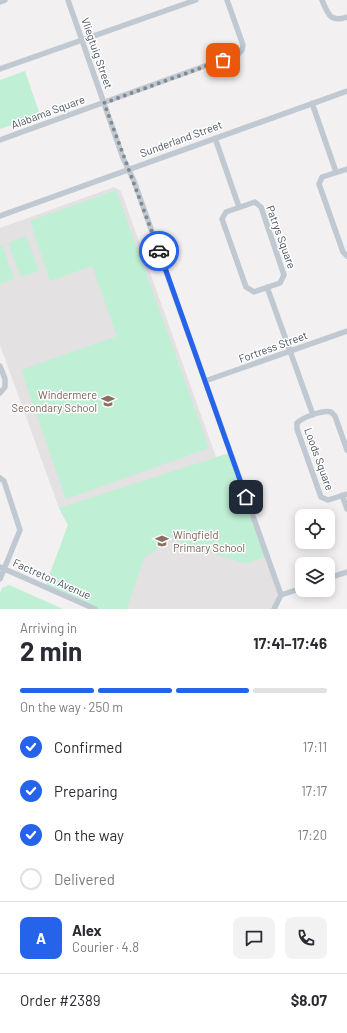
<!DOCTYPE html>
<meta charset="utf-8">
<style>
:root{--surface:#fff;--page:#f2f2f3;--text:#2b2b33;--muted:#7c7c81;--line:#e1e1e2;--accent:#2563eb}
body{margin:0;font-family:Barlow,sans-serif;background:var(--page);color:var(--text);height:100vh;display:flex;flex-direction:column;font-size:15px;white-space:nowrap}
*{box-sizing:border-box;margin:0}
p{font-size:13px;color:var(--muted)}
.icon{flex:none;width:22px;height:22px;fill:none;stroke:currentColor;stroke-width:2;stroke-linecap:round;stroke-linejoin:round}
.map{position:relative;height:609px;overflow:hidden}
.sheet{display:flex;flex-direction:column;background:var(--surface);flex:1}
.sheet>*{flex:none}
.buttons{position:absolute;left:295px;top:509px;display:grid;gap:8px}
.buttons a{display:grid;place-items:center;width:40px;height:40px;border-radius:8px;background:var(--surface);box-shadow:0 2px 10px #0003;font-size:20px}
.pin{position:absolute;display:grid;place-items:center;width:34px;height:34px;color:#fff;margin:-17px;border-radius:8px;box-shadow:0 2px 6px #0006}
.courier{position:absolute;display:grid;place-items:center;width:40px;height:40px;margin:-20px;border:3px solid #2563eb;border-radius:50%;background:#fff;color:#222;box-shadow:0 1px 5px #0007}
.headline em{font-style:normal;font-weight:700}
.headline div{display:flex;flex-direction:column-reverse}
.headline{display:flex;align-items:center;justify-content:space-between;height:68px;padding:0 20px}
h1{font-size:26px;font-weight:700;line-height:30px}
.bar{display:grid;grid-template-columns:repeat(4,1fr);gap:6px 4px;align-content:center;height:48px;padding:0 20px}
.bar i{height:5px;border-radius:3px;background:var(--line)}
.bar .active{background:var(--accent)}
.bar p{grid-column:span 4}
.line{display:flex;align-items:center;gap:10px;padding:0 20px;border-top:1px solid var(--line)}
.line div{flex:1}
.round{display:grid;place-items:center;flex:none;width:42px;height:42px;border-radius:8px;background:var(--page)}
ol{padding:0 20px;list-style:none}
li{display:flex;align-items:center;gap:12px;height:44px}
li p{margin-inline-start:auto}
li .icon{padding:4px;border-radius:50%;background:var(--accent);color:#fff;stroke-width:4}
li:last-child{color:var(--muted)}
li i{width:22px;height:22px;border:2px solid var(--line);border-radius:50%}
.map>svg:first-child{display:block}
</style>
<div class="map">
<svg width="347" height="609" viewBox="0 0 347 609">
<rect width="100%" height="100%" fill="#f2f0f0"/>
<!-- education -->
<path fill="#e3e1e2" d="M 114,187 L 121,191 L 216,457 L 230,453 L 281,595 L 274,609 L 95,609 L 45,587 L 68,525 L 59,508 L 0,345 L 0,228 Z"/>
<!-- green -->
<path fill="#bfefd5" d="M 25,71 L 40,115 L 0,129 L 0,80 Z
M 116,190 L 209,448 L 66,499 L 21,370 L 117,336 L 92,266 L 50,281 L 30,221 Z
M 26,236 L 39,271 L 21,277 L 8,243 Z
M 2,245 L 14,279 L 0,284 L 0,246 Z
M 230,453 L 267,556 L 245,564 L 171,539 L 144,558 L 127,609 L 95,609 L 45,587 L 68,525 L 59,508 Z
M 9,585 L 63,609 L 0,609 L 0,593 L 2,588 Z"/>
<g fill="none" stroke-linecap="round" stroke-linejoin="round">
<!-- minor -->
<path stroke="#c0c9d1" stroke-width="5.5" d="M 68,0 L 123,158 L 134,181 L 281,595 L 274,609
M 322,0 C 328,14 330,23 347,17
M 0,2 L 5,0
M 0,69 L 196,0
M 312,103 L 336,172
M 215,138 L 239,207
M 0,140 L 238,54 L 242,50 L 243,45 L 227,0
M 347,169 L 322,177 L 319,184 L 343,252 L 347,256
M 255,202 L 261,207 L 284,275 L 280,283 L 254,292 L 246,287 L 222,219 L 226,212 Z
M 0,216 L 347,91
M 267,287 L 313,415
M 0,366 L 5,379 L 5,387 L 0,393
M 205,381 L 347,331
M 347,450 L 335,416 L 331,412 C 323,410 303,417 297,423 L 297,429 L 321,497 L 328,500 L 347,494
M 0,478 L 4,481 L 20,530 L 0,579
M 342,495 L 347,509
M 0,567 L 95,609
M 328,578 L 347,572
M 281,595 L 302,588"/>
</g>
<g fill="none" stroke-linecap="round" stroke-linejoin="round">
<!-- done -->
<path stroke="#848990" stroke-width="4" stroke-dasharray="0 7.2" d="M 159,251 L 104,103 L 223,60"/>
<!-- route -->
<path stroke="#2563eb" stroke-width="5" d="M 159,251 L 246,497"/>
</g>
<!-- icons -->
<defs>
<g id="school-bare" transform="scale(1.08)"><path d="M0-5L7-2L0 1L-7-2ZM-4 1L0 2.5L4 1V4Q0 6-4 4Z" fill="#8d6e63" stroke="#fff" stroke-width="2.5" paint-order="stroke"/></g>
</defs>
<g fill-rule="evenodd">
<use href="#school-bare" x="108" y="401"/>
<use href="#school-bare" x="162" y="541"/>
</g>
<g text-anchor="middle" stroke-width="3" stroke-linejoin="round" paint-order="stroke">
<!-- street labels -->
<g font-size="11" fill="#48515d" stroke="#fff">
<text transform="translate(97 53) rotate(71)" y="4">Vliegtuig Street</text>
<text transform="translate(48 112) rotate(-20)" y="4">Alabama Square</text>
<text transform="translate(181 139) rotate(-20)" y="4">Sunderland Street</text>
<text transform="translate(281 237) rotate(70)" y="4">Patrys Square</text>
<text transform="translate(273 347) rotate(-20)" y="4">Fortress Street</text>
<text transform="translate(319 459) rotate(70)" y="4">Loods Square</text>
<text transform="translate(52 579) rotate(24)" y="4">Factreton Avenue</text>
</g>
<!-- education labels -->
<g font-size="11" fill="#785e54" stroke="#fff" text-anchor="end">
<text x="97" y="399">Windermere<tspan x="97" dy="13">Secondary School</tspan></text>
<text x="173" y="539" text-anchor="start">Wingfield<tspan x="173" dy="13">Primary School</tspan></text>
</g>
</g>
</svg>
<div class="buttons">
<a><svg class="icon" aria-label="locate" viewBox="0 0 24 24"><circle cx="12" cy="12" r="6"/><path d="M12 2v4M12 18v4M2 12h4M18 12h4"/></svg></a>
<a><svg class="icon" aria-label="layers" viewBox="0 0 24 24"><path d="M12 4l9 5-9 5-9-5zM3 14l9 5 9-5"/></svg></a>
</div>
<div class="pin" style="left:223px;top:60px;background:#ea580c"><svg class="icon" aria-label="bag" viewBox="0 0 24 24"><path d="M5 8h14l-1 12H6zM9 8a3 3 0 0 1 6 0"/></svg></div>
<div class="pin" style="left:246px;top:497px;background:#1f2937"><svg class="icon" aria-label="home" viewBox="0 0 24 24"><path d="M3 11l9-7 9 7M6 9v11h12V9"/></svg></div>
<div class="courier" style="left:159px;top:251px"><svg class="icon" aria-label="car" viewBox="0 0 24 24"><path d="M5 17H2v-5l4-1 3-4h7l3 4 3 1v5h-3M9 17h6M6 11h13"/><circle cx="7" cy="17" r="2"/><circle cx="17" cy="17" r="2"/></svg></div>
</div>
<section class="sheet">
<div class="headline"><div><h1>2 min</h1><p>Arriving in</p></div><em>17:41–17:46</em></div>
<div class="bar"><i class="active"></i><i class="active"></i><i class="active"></i><i></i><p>On the way · 250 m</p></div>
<ol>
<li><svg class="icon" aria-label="check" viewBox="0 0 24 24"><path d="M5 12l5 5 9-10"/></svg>Confirmed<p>17:11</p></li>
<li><svg class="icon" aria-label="check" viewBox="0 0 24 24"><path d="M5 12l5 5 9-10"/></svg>Preparing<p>17:17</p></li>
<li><svg class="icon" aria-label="check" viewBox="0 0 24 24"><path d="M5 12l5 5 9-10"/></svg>On the way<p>17:20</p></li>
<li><i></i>Delivered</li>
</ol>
<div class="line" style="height:72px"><b class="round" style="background:var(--accent);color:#fff">A</b><div><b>Alex</b><p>Courier · 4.8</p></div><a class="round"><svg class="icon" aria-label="chat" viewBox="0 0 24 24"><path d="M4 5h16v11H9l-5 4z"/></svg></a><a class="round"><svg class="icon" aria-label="phone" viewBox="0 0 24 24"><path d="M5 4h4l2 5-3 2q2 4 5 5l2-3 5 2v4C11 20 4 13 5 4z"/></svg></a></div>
<div class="line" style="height:52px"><div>Order #2389</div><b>$8.07</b></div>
</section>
